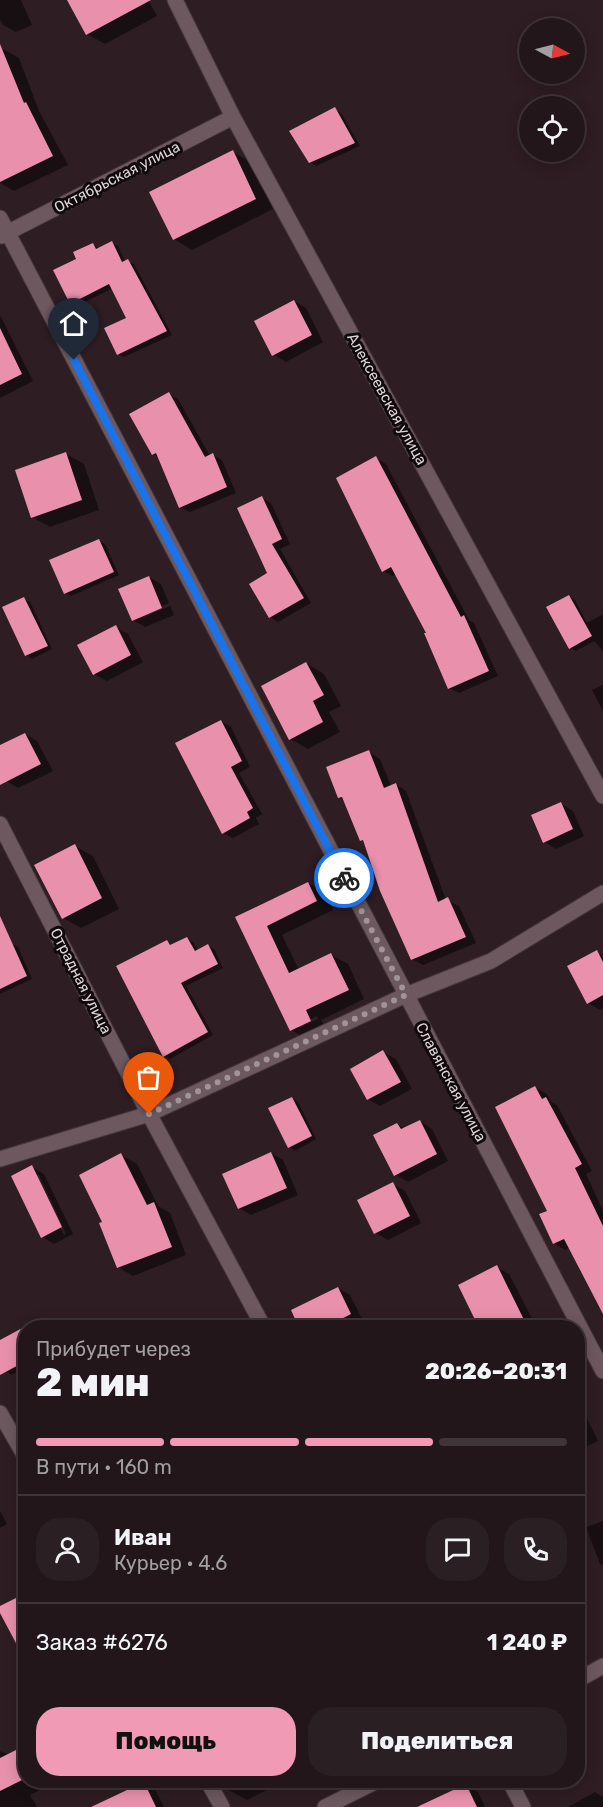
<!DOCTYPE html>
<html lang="ru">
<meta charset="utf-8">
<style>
:root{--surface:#22161a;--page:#2a1f23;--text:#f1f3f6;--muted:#a29fa2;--line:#3f3539;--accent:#f09ab6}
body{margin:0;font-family:Rubik,sans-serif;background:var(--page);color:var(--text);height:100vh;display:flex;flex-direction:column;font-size:22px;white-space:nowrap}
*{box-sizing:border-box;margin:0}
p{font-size:20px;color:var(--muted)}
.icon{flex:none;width:33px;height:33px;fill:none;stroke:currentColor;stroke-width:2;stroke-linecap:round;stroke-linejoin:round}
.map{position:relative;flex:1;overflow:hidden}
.drawer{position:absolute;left:18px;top:1320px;width:567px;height:468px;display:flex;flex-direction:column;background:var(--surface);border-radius:24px;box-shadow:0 3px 15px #0003,0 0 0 2px var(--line)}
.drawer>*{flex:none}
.needle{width:39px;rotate:97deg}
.controls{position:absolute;left:519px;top:18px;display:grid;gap:12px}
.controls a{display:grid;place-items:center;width:66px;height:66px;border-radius:50%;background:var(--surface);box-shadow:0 3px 15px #0003,0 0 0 2px var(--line);font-size:30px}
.pin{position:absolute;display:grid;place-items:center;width:51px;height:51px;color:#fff;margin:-62px -26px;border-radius:50% 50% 50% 0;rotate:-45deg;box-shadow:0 0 6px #0007}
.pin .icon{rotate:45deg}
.courier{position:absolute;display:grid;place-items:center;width:60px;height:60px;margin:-30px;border:4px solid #1a73e8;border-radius:50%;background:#fff;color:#222;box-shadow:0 2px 8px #0007}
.headline em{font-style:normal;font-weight:800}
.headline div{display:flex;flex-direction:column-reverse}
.headline{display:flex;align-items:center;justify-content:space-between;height:102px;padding:0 18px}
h1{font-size:39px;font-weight:800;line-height:45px}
.bar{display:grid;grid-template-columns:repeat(4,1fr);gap:9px 6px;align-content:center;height:72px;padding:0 18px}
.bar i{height:8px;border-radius:4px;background:var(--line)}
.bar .current{background:var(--accent)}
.bar p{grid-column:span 4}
.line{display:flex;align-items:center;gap:15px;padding:0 18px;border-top:2px solid var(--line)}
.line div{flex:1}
.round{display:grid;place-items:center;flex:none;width:63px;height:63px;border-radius:24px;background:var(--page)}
.primary-button{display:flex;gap:12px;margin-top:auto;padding:12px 18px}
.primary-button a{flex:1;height:69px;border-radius:24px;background:var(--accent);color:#111;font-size:24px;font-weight:800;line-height:69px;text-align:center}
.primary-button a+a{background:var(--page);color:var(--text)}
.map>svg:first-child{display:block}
</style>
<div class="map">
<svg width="603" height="1807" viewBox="0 0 603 1807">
<rect width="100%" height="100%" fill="#2e1d22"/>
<!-- shadow -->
<path fill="#0007" fill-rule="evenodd" d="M 0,0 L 21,0 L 32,25 L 16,32 L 3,25 L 0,19 Z
M 69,0 L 148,0 L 157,16 L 105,44 L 87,34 Z
M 3,49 L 19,58 L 39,111 L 68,165 L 14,191 L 0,183 L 0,51 Z
M 335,109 L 341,113 L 360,146 L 316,166 L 310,162 Z
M 233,152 L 251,162 L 273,209 L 192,250 L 174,239 Z
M 112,243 L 118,246 L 125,262 L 134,264 L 172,335 L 124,357 L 118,354 L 128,319 L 113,288 L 77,306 L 71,303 L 78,260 L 93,244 L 98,248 Z
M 294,301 L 306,308 L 323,342 L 286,362 L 274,355 Z
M 0,315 L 33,381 L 0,398 Z
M 169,394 L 178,399 L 210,456 L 213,455 L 222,460 L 236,493 L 190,512 L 180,507 L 160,458 L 153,454 Z
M 66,454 L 84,464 L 99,510 L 50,527 L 32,517 Z
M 376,458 L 386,464 L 469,620 L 474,623 L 498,676 L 459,693 L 449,688 L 428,633 L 397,574 L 393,576 L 383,571 Z
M 262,498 L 271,503 L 290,544 L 280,549 L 311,603 L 278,622 L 270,617 Z
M 99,541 L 105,544 L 119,575 L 71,596 L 65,593 Z
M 149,577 L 161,584 L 174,615 L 145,627 L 133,620 ZM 169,603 L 170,606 L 139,619 L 139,616 Z
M 569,596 L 575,600 L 587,623 L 603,614 L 603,651 L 594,641 L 576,651 L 570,648 Z
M 24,599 L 30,602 L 52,649 L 32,659 L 26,655 Z
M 116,627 L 128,634 L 143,662 L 107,681 L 94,674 Z
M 306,663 L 324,674 L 341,706 L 329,712 L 340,732 L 308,749 L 290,739 Z
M 603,685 L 603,711 L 592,690 Z
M 221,721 L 231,727 L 250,767 L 239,773 L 262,814 L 256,818 L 259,824 L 233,838 L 223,833 Z
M 25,734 L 37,741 L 53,771 L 18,788 L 6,781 L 0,770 L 0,747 Z
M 369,752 L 380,759 L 391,786 L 395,784 L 406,791 L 446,900 L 459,906 L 476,943 L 423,965 L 412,959 L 365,842 L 362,840 L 345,801 L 339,797 Z
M 560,803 L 573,811 L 584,836 L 556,849 L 544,842 Z
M 75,846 L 93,856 L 119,909 L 81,928 L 63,918 Z
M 308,883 L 325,893 L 333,910 L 282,935 L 299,970 L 331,955 L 348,964 L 364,999 L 321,1020 L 327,1030 L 308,1039 L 291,1030 L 237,918 ZM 317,1016 L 318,1019 L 299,1028 L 299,1025 Z
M 187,938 L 193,942 L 198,951 L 208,946 L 214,949 L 223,968 L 186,986 L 213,1035 L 170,1059 L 164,1056 L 167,942 L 173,945 Z
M 12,944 L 18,947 L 32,979 L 0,994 L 0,950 Z
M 597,952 L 603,956 L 603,1008 L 600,1010 L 588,1003 Z
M 383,1052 L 396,1059 L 412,1089 L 380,1106 L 368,1099 Z
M 535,1088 L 547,1094 L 551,1102 L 557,1105 L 592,1171 L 586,1174 L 603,1211 L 603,1298 L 570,1247 L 565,1250 L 554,1243 Z
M 292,1098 L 298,1102 L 316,1139 L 295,1151 L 289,1147 Z
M 420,1121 L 432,1129 L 448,1161 L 408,1182 L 396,1175 L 397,1124 L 405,1129 Z
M 271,1153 L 283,1160 L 298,1195 L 251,1215 L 239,1208 Z
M 121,1155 L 137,1164 L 158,1206 L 170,1213 L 186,1255 L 133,1276 L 118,1267 L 104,1223 Z
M 32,1167 L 44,1174 L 73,1234 L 54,1244 L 42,1237 ZM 35,1175 L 39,1175 L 66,1234 L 64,1235 Z
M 393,1184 L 405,1191 L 421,1223 L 388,1240 L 375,1233 Z
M 497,1267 L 509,1274 L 537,1328 L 481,1328 Z
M 338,1288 L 350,1295 L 363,1321 L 350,1328 L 301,1328 Z
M 26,1328 L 26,1367 L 12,1375 L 6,1371 L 0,1360 L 0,1342 Z
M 578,1407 L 583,1410 L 598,1441 L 578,1451 Z
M 0,1511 L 7,1524 L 0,1528 Z
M 603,1521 L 603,1566 L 600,1564 L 586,1527 Z
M 26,1747 L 26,1780 L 60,1780 L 30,1795 L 37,1807 L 0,1807 L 0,1751 L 9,1755 Z
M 225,1780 L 286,1780 L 247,1800 L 229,1790 Z
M 144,1784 L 156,1791 L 164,1807 L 123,1807 Z
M 466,1785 L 478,1792 L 485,1807 L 421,1807 Z
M 595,1792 L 603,1797 L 603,1807 L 568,1807 Z"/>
<!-- building -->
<path fill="#e990ad" d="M 67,0 L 151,0 L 86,35 Z
M 0,44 L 24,103 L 26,102 L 53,156 L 0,182 Z
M 335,107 L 355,143 L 309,163 L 289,131 Z
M 233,150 L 256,199 L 173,240 L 149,192 Z
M 112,241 L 122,262 L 128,259 L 167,331 L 117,355 L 104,328 L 126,318 L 109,284 L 70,304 L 53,270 L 76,259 L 73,252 L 93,243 L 96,249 Z
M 294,300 L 312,335 L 272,356 L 254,321 Z
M 0,328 L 22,374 L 0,385 Z
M 169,392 L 205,457 L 213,453 L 227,487 L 179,508 L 156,453 L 152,455 L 129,414 Z
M 66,452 L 82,500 L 31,518 L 15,470 Z
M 376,456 L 461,617 L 464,615 L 489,671 L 448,689 L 424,633 L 426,633 L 391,567 L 382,572 L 336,478 Z
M 262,496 L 282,539 L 272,544 L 304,598 L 269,618 L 249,584 L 267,573 L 237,508 Z
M 99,539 L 114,572 L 64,594 L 49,560 Z
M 149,576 L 162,608 L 132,621 L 118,589 Z
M 569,595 L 592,636 L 569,649 L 546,607 Z
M 24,597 L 48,646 L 25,656 L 2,607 Z
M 116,625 L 131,655 L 93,675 L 77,645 Z
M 306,662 L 324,695 L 313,701 L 323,722 L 289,740 L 261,686 Z
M 221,720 L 242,761 L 231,767 L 253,808 L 247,812 L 250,818 L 222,834 L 175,743 Z
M 25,733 L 41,764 L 0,785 L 0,745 Z
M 369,750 L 384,788 L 396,783 L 438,902 L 448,897 L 466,937 L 411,960 L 380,891 L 363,840 L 360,841 L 342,797 L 338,798 L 326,767 Z
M 561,802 L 573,829 L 543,843 L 531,815 Z
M 75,844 L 102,898 L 62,919 L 34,865 Z
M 308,882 L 317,901 L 267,926 L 289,973 L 331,953 L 349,990 L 306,1010 L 311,1021 L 290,1031 L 235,917 Z
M 0,916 L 27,976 L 0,989 Z
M 187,937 L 195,951 L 208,944 L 218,964 L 181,983 L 208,1032 L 163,1057 L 116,966 L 167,940 L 170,945 Z
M 597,950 L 603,962 L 603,995 L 587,1004 L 567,966 Z
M 383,1050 L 401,1082 L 367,1100 L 350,1069 Z
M 535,1086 L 542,1099 L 546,1097 L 582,1164 L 575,1168 L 603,1226 L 603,1314 L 564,1239 L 553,1244 L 539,1214 L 547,1211 L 495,1107 Z
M 292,1097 L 312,1136 L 288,1148 L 268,1108 Z
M 420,1120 L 437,1154 L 394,1176 L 373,1135 L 397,1123 L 401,1129 Z
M 271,1152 L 287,1188 L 238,1209 L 222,1174 Z
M 121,1153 L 147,1205 L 154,1202 L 172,1247 L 117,1268 L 99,1223 L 102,1222 L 79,1175 Z
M 32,1165 L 62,1227 L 41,1238 L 11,1176 Z
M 393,1182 L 410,1216 L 374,1234 L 357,1200 Z
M 497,1265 L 528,1328 L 479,1328 L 458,1285 Z
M 338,1287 L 351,1314 L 324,1328 L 299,1328 L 291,1310 Z
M 26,1326 L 26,1361 L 0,1375 L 0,1340 Z
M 26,1593 L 26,1662 L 0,1613 L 0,1606 Z
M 26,1745 L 26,1778 L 0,1791 L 0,1758 Z
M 144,1782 L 156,1807 L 91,1807 Z
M 466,1784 L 477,1807 L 417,1807 Z"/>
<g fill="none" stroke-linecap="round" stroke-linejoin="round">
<!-- street casing -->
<g stroke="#45383d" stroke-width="17">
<path id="street" d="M 175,0 L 233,117 L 603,796
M 0,218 L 603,1371
M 1,236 L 233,117
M 0,824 L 149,1114 L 264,1328
M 0,1159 L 149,1114 L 406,995 L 491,961 L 603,893
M 0,1413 L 26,1458
M 578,1680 L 603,1666
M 207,1780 L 222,1807
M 509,1780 L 523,1807
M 325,1807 L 379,1780"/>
</g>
<!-- street -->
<use href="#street" stroke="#6c585e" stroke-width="15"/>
</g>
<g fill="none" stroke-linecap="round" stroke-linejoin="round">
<!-- done -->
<path stroke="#a19498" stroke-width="6" stroke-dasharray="0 10.8" d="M 149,1114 L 406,995 L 344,878"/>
<!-- route -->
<path stroke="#1a73e8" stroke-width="8" d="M 74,360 L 344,878"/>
</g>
<g text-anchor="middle" stroke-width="6" stroke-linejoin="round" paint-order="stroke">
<!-- street labels -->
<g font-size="15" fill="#dfd4d7" stroke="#110a0c">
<text transform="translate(117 177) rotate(-27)" y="5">Октябрьская улица</text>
<text transform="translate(387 399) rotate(61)" y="5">Алексеевская улица</text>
<text transform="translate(81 981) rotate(63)" y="5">Отрадная улица</text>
<text transform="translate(451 1082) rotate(62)" y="5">Славянская улица</text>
</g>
</g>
</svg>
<div class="controls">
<a><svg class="needle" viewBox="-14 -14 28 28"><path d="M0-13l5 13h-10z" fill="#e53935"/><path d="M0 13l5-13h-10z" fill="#a29fa2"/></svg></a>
<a><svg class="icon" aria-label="locate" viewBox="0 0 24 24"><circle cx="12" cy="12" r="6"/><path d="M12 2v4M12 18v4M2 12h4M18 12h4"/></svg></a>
</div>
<div class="pin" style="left:149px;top:1114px;background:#ea580c"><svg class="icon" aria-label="bag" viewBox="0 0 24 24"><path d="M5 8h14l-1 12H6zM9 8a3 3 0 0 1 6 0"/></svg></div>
<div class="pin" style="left:74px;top:360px;background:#1f2937"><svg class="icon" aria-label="home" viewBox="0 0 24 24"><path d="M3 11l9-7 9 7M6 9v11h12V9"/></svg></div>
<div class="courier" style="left:344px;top:878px"><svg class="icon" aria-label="bike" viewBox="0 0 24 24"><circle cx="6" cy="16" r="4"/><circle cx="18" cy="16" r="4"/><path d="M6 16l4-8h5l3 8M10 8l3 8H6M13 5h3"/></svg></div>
<section class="drawer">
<div class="headline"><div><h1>2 мин</h1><p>Прибудет через</p></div><em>20:26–20:31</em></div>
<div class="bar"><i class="current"></i><i class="current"></i><i class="current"></i><i></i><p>В пути · 160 m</p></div>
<div class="line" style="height:108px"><a class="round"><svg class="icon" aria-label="person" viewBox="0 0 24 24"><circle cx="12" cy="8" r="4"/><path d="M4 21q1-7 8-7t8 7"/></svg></a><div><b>Иван</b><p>Курьер · 4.6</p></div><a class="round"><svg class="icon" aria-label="chat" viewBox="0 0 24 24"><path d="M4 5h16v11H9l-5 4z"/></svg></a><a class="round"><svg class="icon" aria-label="phone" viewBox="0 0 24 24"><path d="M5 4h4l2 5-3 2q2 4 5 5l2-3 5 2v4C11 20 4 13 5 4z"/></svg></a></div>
<div class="line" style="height:78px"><div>Заказ #6276</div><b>1 240 ₽</b></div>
<div class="primary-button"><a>Помощь</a><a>Поделиться</a></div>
</section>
</div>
